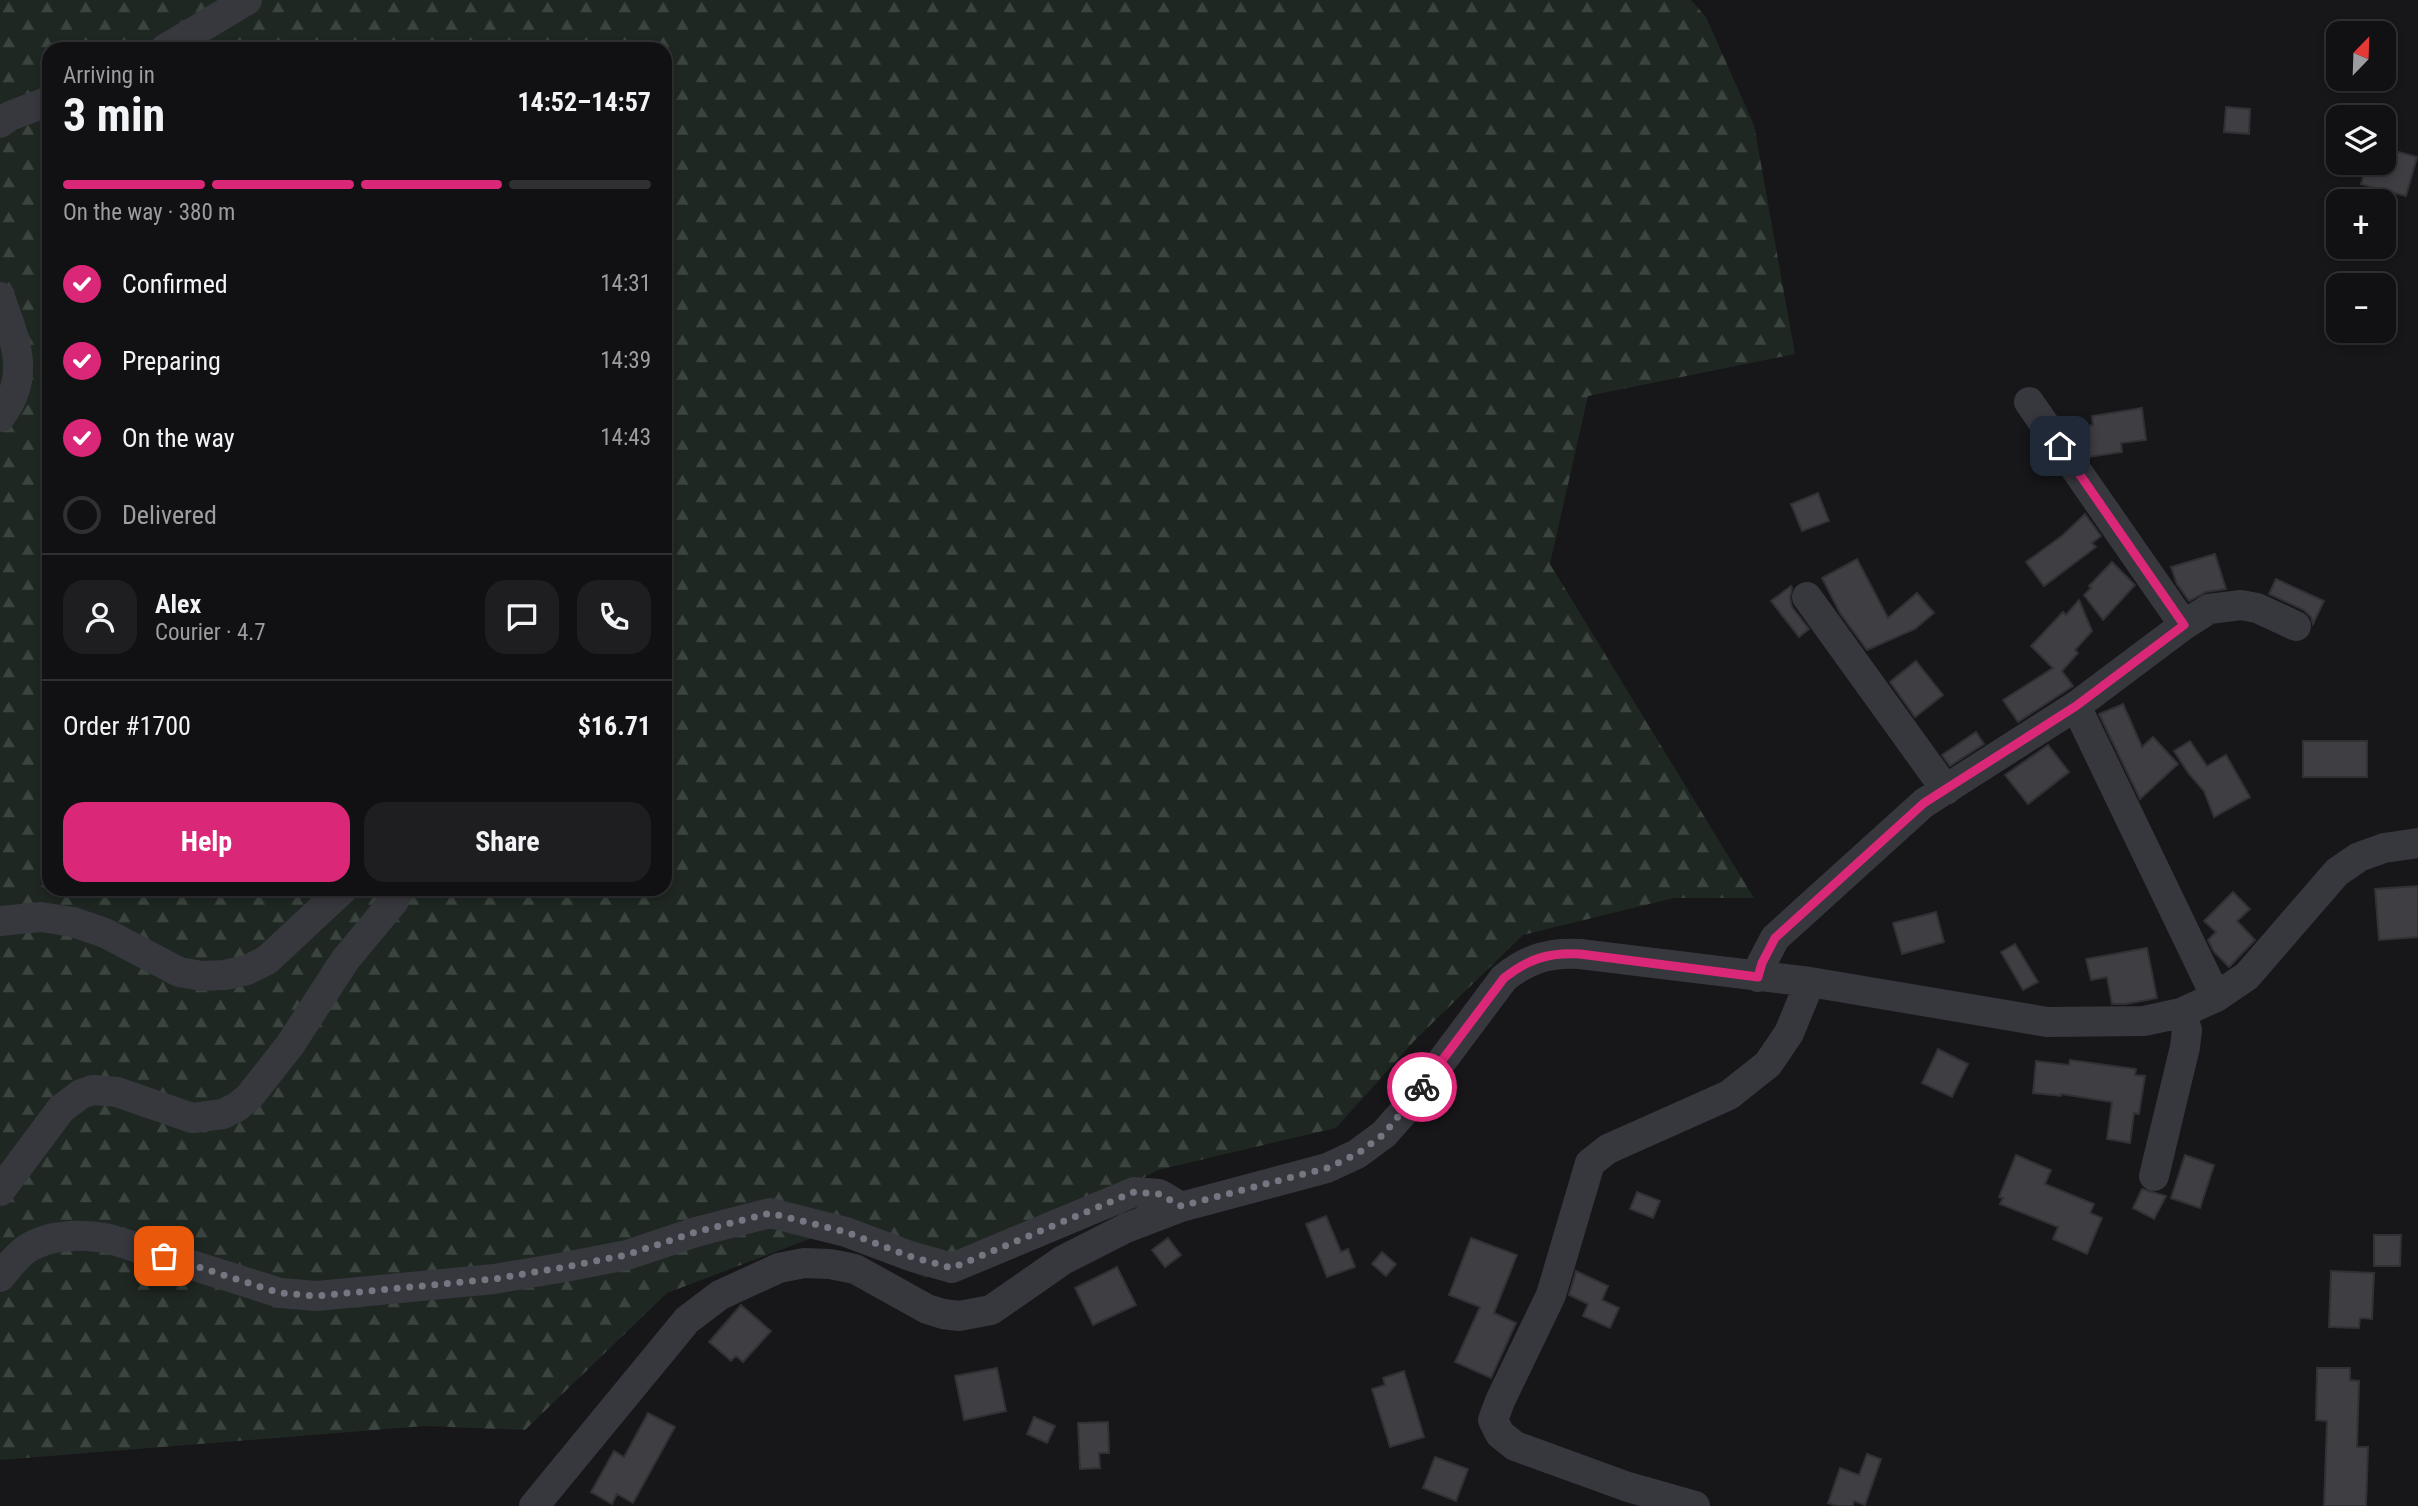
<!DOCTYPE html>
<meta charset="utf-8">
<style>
:root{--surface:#111013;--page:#1e1e21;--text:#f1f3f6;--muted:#9c9da0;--line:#303033;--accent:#db2777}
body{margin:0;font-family:"Roboto Condensed",sans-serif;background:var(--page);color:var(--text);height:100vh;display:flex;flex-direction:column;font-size:26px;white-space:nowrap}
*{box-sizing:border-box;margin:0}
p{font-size:23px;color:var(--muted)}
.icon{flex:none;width:38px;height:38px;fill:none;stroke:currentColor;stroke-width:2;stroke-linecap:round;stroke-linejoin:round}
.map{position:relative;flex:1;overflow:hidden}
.details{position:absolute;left:42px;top:42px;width:630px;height:854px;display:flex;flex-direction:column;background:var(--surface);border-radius:21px;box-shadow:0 4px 10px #0003,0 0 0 2px var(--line)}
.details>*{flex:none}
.needle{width:46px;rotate:23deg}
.buttons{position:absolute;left:2326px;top:21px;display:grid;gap:14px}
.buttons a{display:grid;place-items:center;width:70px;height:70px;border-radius:14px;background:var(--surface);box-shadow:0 4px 10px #0003,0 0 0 2px var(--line);font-size:35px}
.pin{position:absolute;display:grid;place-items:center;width:60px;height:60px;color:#fff;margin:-30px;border-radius:14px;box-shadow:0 4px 10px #0006}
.courier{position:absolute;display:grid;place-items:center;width:70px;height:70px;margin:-35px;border:5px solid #db2777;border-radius:50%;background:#fff;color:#222;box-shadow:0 2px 9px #0007}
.overview em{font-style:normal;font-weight:700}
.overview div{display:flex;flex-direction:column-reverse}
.overview{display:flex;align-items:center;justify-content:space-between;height:119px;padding:0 21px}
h1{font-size:46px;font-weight:700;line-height:52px}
.bar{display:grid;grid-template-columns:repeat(4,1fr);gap:10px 7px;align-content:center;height:84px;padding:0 21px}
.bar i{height:9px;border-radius:5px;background:var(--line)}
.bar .active{background:var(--accent)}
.bar p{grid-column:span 4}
.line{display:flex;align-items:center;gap:18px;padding:0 21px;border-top:2px solid var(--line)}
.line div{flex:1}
.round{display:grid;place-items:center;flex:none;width:74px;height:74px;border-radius:21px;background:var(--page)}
ol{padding:0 21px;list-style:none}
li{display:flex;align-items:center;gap:21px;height:77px}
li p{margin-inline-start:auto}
li .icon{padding:7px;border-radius:50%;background:var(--accent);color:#fff;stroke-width:4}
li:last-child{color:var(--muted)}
li i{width:38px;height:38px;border:4px solid var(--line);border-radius:50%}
.action{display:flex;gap:14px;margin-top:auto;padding:14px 21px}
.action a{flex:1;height:80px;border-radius:21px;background:var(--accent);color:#fff;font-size:28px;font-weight:700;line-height:80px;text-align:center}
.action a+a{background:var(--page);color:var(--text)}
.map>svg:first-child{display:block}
</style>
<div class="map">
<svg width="2418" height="1506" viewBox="0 0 2418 1506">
<defs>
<pattern id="forest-firs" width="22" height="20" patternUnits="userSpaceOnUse" patternTransform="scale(1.75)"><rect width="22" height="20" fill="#1e2721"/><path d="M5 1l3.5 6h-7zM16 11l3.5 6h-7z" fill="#3c443f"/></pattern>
</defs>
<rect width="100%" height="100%" fill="#171619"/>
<!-- forest -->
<path fill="url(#forest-firs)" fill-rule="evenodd" d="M 0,0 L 1691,0 L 1706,17 L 1754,125 L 1795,354 L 1588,396 L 1550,564 L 1754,898 L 1674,898 L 1523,935 L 1415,1040 L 1336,1128 L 1158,1170 L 1075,1215 L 926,1278 L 823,1234 L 667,1293 L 525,1430 L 425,1426 L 0,1460 ZM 49,49 L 665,49 L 665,889 L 49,889 Z"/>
<!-- building -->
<path fill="#3e3e43" stroke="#313035" stroke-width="2" d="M 2226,107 L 2250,109 L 2249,134 L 2224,132 Z
M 2384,148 L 2417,157 L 2406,196 L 2361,184 L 2367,163 L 2384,163 Z
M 2142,408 L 2146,440 L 2121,443 L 2122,452 L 2089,457 L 2069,429 L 2093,425 L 2092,416 Z
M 1818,493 L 1829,521 L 1802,531 L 1791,504 Z
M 2085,514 L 2101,536 L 2092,543 L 2096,547 L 2044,586 L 2026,562 L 2063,535 Z
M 2215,554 L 2226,589 L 2206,592 L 2189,601 L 2177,584 L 2171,567 Z
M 1857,559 L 1888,618 L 1917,593 L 1934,613 L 1915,629 L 1867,650 L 1840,613 L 1822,578 Z
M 2112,562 L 2135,585 L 2103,620 L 2084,595 L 2091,588 L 2089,586 Z
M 2276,579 L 2324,601 L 2313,624 L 2311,617 L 2304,610 L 2269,594 Z
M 1791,586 L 1792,588 L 1790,598 L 1792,607 L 1809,629 L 1799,637 L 1771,601 Z
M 2079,600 L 2092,631 L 2075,650 L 2078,653 L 2062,671 L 2073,686 L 2018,722 L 2003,700 L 2053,668 L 2031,646 L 2063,612 L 2066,615 Z
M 1916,661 L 1943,695 L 1915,717 L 1890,682 Z
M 2123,704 L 2142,747 L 2153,737 L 2178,764 L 2140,799 L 2099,714 Z
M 1976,732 L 1984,744 L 1950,766 L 1942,755 Z
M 2190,741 L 2207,766 L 2226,755 L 2250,797 L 2214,817 L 2204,791 L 2189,774 L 2174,751 Z
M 2303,741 L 2367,741 L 2367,777 L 2303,777 Z
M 2048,745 L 2069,772 L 2028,804 L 2005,775 Z
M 2418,886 L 2418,937 L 2379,940 L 2375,889 Z
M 2233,892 L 2250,909 L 2237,921 L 2255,940 L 2229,967 L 2214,952 L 2208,940 L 2216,932 L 2204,921 Z
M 1936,912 L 1944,942 L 1902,954 L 1893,923 Z
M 2015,944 L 2038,982 L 2023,990 L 2001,952 Z
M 2147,948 L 2157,998 L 2126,1004 L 2112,1004 L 2107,977 L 2091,980 L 2086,959 Z
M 1938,1049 L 1968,1064 L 1952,1097 L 1922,1083 Z
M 2070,1060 L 2136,1069 L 2135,1075 L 2145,1076 L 2139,1114 L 2134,1113 L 2130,1143 L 2107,1139 L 2112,1102 L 2061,1094 L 2061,1096 L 2033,1093 L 2036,1061 L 2069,1065 Z
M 2016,1155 L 2051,1170 L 2045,1184 L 2094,1204 L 2090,1213 L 2102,1218 L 2087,1254 L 2053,1239 L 2058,1227 L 2000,1204 L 2003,1198 L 1999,1197 Z
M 2185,1155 L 2214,1165 L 2200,1208 L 2171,1198 Z
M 2142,1189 L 2166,1196 L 2154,1219 L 2133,1208 Z
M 1637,1192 L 1660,1201 L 1653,1218 L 1630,1209 Z
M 1326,1216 L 1341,1252 L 1348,1249 L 1355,1267 L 1327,1277 L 1306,1224 Z
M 2374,1235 L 2401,1235 L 2400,1266 L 2374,1266 Z
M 1168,1238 L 1181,1255 L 1165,1267 L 1152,1250 Z
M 1471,1238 L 1517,1255 L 1494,1313 L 1516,1323 L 1491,1378 L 1455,1362 L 1480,1307 L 1449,1295 Z
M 1382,1252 L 1396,1264 L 1386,1276 L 1372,1264 Z
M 1117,1267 L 1136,1305 L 1093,1325 L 1075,1288 Z
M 1576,1271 L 1608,1286 L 1602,1300 L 1619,1308 L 1610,1328 L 1583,1316 L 1588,1304 L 1569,1295 Z
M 2331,1271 L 2374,1273 L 2372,1319 L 2360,1318 L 2359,1328 L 2329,1327 Z
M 741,1305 L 771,1331 L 743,1362 L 736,1356 L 731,1361 L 709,1342 Z
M 997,1368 L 1006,1411 L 964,1420 L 955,1376 Z
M 2317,1368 L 2350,1368 L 2350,1380 L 2359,1381 L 2357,1447 L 2368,1447 L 2366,1506 L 2324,1506 L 2327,1421 L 2316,1420 Z
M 1404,1371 L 1424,1437 L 1390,1447 L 1372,1389 L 1385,1385 L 1383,1378 Z
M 648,1413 L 675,1427 L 633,1503 L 617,1494 L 612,1504 L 591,1492 L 614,1451 L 624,1457 Z
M 1034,1417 L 1055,1426 L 1047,1443 L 1027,1434 Z
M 1108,1422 L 1109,1453 L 1099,1453 L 1100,1468 L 1080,1469 L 1078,1423 Z
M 1867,1454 L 1881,1459 L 1865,1505 L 1854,1501 L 1853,1506 L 1837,1506 L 1828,1503 L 1840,1468 L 1859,1475 Z
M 1435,1457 L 1468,1469 L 1456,1501 L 1423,1488 Z"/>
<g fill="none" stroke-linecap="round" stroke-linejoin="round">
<!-- minor -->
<path stroke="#37373e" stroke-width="30" d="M 165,49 L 247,0
M 0,123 L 10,116 L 49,101
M 0,297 C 15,340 32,376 0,417
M 2029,402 L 2184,625
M 1807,597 L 1946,790
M 2076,706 L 2216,997
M 0,921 L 41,917 L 73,922 L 105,933 L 179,972 L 202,976 L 225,975 L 247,970 L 267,960 L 343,889
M 1758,977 L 1762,963 L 1775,938 L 1924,803 L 2076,706 L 2184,625 L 2209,609 L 2241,605 L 2257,608 L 2296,626
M 2154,1176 L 2185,1047 L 2187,1030 L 2181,1013
M 0,1191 L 61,1109 L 81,1094 L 93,1090 L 117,1092 L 192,1118 L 223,1114 L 237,1107 L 249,1097 L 290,1045 L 345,960 L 394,901 L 396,889
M 0,1277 C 8,1268 17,1255 28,1248 C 53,1233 83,1234 110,1239 L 280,1293 L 317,1296 L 494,1279 L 565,1267 L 627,1255 L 696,1232 L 770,1213 L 846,1232 L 910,1256 L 952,1268 L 1134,1192 L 1159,1194 L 1181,1207
M 534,1506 L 687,1320 L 720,1295 L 779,1268 L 804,1263 L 830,1264 L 855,1269 L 927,1309 L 943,1314 L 959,1316 L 991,1310 L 1063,1260 L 1126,1228 L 1181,1207 L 1327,1168 L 1357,1154 L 1384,1134 L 1406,1109 L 1504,978 C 1528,959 1549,952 1580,954 L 1810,982 L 2047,1022 L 2144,1021 L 2181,1013 L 2216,997 L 2247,976 L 2337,872 L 2359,857 L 2384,848 L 2418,843
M 1695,1506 L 1628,1487 L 1515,1446 L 1500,1434 L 1493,1420 L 1500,1401 L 1551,1295 L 1590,1163 L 1608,1149 L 1729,1095 L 1768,1064 L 1789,1033 L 1810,982"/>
</g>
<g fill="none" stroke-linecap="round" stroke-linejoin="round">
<!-- done -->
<path stroke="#757681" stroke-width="7" stroke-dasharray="0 12.6" d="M 164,1256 L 280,1293 L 317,1296 L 494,1279 L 565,1267 L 626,1255 L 696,1232 L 770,1213 L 846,1232 L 909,1256 L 952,1268 L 1134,1192 L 1159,1194 L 1181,1206 L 1327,1168 L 1357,1154 L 1384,1134 L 1422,1087"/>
<!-- route -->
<path stroke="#db2777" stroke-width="9" d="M 1422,1087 L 1504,978 C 1528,959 1549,952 1580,954 L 1758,977 L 1762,963 L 1775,938 L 1924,803 L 2076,706 L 2184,625 L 2060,446"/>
</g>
</svg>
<div class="buttons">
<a><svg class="needle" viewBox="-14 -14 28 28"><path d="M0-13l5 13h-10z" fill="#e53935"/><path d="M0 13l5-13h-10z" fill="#9c9da0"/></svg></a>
<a><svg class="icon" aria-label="layers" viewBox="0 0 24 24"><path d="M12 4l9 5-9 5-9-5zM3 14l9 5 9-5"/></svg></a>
<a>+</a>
<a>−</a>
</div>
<div class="pin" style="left:164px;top:1256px;background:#ea580c"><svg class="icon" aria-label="bag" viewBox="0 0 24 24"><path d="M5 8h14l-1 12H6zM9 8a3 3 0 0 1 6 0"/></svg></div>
<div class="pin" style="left:2060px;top:446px;background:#1f2937"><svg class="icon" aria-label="home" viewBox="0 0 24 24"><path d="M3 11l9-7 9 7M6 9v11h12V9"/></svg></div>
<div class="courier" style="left:1422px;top:1087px"><svg class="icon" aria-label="bike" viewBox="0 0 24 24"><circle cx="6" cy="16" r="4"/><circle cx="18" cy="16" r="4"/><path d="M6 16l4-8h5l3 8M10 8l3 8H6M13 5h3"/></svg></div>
<section class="details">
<div class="overview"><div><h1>3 min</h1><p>Arriving in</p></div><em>14:52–14:57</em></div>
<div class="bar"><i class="active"></i><i class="active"></i><i class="active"></i><i></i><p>On the way · 380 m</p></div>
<ol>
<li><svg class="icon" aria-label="check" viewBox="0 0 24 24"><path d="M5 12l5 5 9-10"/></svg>Confirmed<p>14:31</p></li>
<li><svg class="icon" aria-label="check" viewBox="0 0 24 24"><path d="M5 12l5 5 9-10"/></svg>Preparing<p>14:39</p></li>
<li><svg class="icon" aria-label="check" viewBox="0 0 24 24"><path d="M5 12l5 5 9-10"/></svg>On the way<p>14:43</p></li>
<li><i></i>Delivered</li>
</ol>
<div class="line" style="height:126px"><a class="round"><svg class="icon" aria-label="person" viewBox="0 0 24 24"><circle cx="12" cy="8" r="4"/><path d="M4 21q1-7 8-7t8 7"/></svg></a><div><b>Alex</b><p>Courier · 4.7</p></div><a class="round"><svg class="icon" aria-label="chat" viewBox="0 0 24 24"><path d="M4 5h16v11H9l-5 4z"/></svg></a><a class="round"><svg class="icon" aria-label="phone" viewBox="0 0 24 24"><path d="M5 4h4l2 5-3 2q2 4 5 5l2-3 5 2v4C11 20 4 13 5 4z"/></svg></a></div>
<div class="line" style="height:91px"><div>Order #1700</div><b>$16.71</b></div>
<div class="action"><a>Help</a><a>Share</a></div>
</section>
</div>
